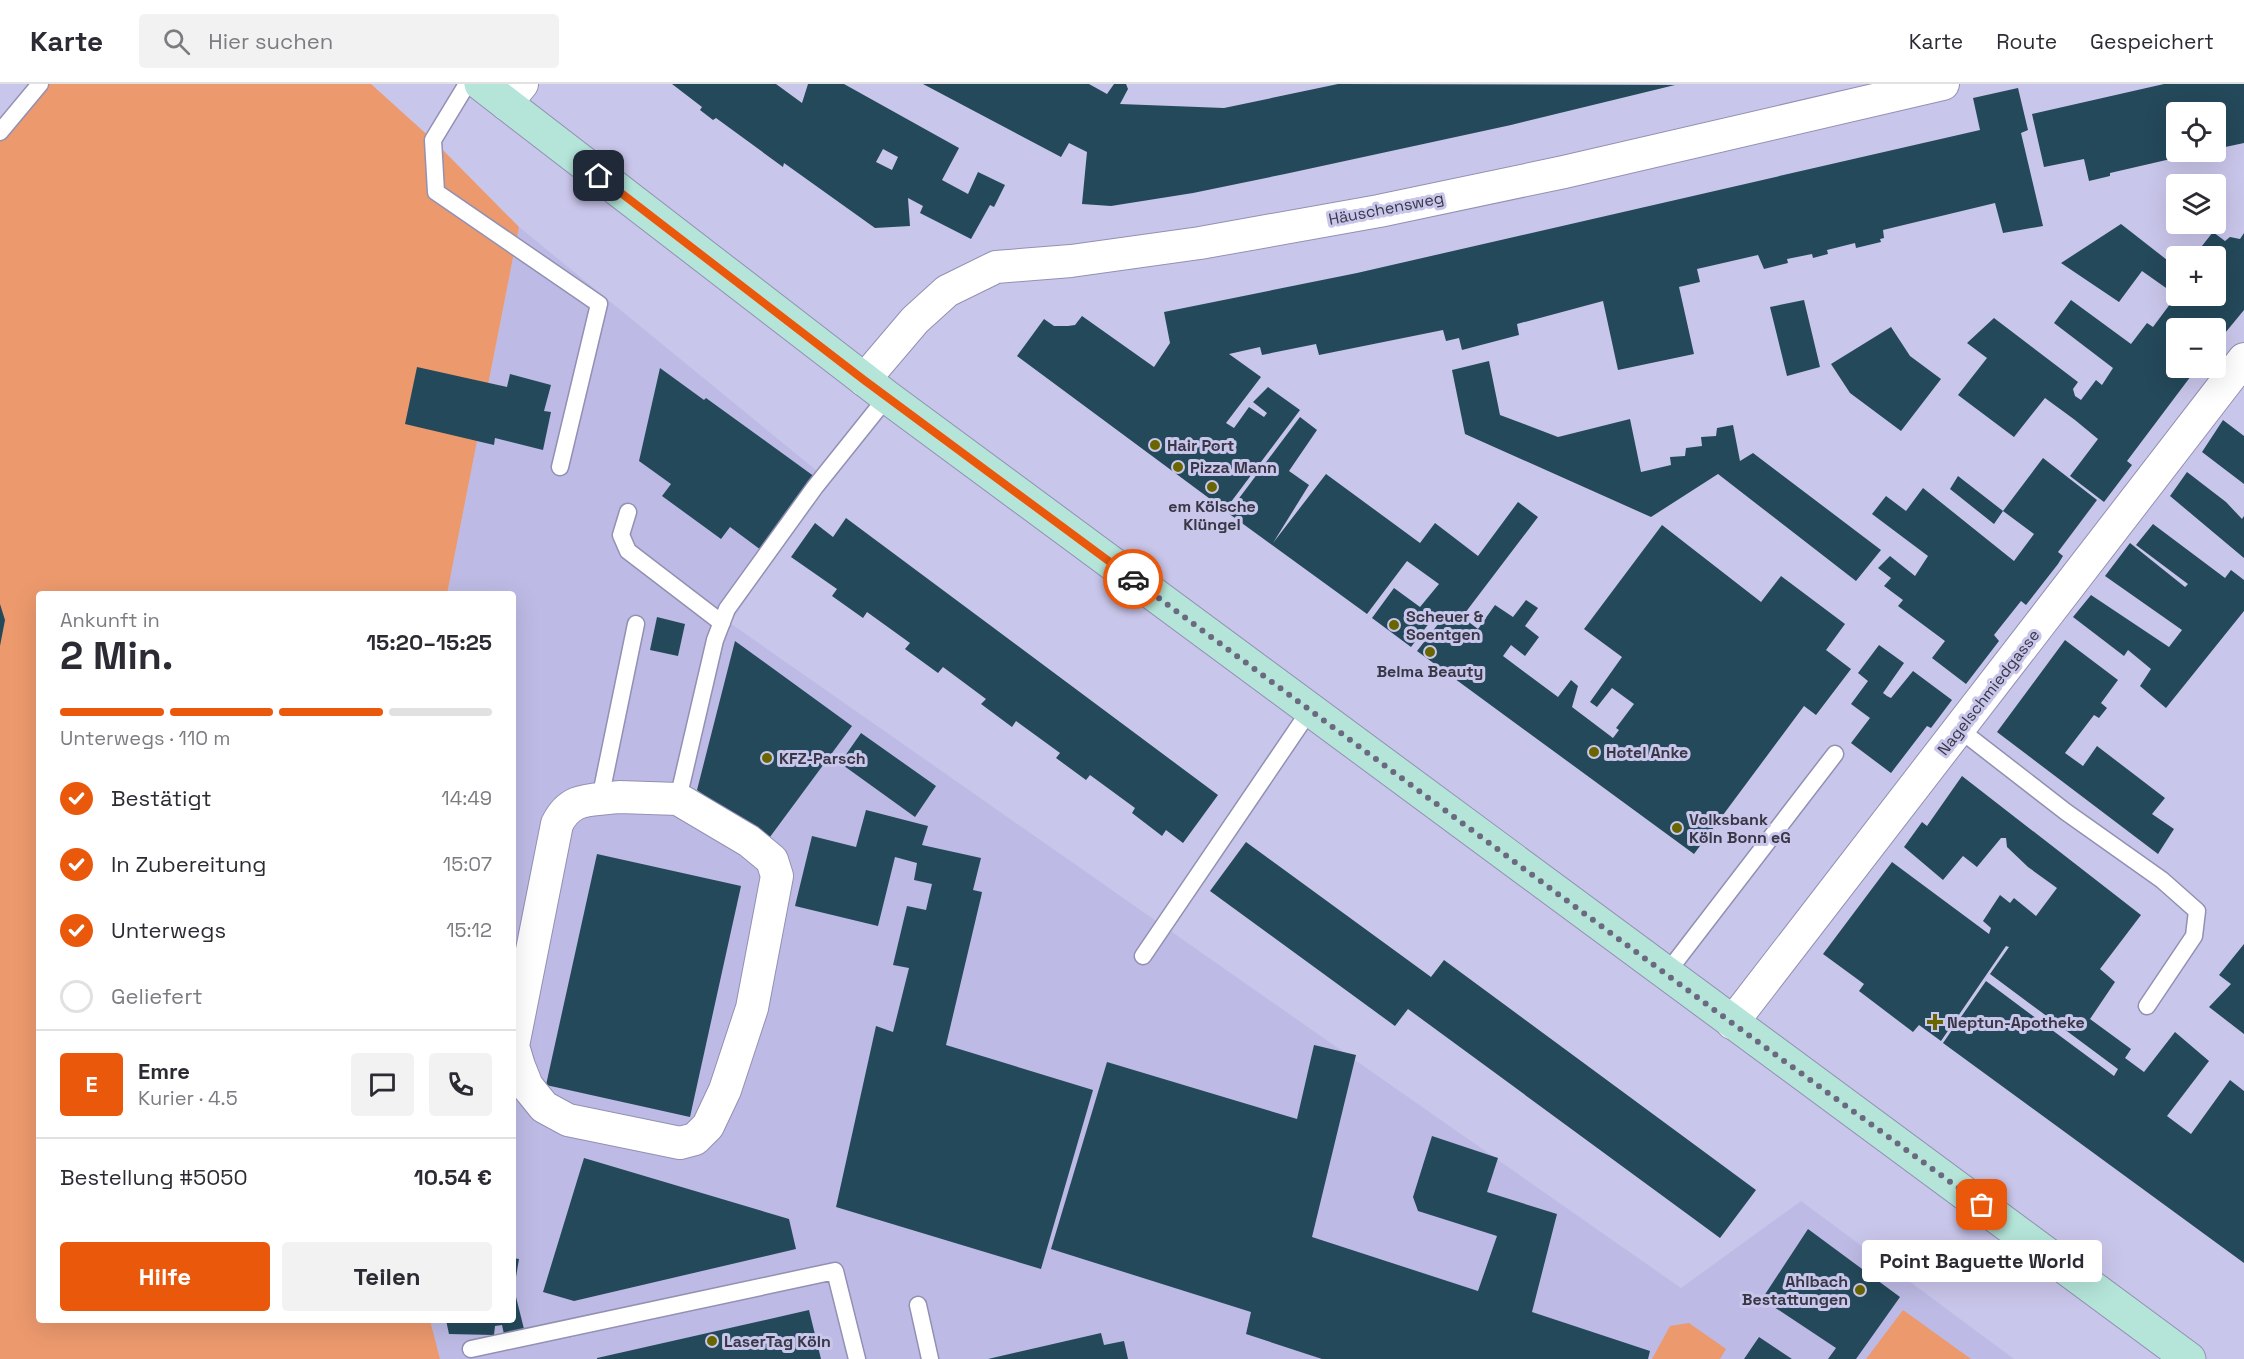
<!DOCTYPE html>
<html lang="de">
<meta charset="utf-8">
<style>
:root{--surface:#fff;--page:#f2f2f3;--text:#2b2b33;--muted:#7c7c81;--line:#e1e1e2;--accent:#ea580c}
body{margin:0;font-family:"Space Grotesk",sans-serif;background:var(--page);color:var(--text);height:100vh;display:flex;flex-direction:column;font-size:22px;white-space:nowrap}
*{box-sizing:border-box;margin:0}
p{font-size:20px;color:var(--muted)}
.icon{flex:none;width:33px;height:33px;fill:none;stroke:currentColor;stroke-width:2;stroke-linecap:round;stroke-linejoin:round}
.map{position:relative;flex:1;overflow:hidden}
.details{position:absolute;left:36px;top:507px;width:480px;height:732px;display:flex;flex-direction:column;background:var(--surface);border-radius:6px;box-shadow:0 6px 24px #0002}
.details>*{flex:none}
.controls{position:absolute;left:2166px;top:18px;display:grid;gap:12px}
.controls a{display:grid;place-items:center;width:60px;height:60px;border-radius:6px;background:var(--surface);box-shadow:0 6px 24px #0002;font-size:30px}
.pin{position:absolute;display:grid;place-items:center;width:51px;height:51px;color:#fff;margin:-26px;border-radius:12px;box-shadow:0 3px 9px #0006}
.courier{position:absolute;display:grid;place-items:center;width:60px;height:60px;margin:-30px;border:4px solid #ea580c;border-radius:50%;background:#fff;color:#222;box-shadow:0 2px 8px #0007}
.bubble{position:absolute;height:42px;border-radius:6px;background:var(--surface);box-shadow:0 6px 24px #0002;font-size:20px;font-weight:700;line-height:42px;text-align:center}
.overview em{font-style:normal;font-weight:700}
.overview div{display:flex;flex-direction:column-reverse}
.overview{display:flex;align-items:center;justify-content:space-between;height:102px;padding:0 24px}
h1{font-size:39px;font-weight:700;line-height:45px}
.bar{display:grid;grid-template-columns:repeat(4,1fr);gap:9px 6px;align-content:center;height:72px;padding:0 24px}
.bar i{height:8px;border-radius:4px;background:var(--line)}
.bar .on{background:var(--accent)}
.bar p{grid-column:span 4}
.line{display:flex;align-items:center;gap:15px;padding:0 24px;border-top:2px solid var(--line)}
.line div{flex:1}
.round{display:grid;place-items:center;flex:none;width:63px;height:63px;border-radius:6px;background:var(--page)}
ol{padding:0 24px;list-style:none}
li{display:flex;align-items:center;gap:18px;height:66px}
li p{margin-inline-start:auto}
li .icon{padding:6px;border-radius:50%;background:var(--accent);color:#fff;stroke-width:4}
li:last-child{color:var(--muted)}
li i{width:33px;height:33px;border:3px solid var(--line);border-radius:50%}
.primary-button{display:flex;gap:12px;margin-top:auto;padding:12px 24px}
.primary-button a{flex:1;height:69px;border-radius:6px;background:var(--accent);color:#fff;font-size:24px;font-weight:700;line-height:69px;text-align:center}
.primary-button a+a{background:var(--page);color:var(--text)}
header{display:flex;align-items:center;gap:36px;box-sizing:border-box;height:84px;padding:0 30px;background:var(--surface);border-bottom:2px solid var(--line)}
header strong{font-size:28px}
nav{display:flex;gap:33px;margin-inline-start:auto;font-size:21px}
.search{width:420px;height:54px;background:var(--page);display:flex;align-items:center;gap:15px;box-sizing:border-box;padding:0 21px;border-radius:6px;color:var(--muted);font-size:22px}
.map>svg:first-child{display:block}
</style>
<header>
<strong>Karte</strong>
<div class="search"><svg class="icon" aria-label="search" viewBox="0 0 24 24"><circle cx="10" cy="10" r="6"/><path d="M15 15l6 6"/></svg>Hier suchen</div>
<nav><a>Karte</a><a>Route</a><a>Gespeichert</a></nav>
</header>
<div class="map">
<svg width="2244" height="1275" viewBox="0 0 2244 1275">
<rect width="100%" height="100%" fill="#c9c6eb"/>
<!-- built -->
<path fill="#bdbae5" d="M 519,143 L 828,396 L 730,539 L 1681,1204 L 1801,1117 L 2014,1275 L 440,1275 L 430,1236 L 513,1236 L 513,510 L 447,510 Z"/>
<!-- green -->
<path fill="#ec996d" d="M 40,0 L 371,0 L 433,56 L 519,143 L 447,510 L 39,510 L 39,1236 L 430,1236 L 440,1275 L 0,1275 L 0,47 Z
M 1903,1226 L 1971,1275 L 1866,1275 Z
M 1689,1239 L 1726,1265 L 1720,1275 L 1652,1275 L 1670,1242 Z"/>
<!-- building -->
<path fill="#24495a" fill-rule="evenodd" d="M 672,0 L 776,0 L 802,19 L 808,0 L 844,0 L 959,64 L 942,96 L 968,110 L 978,88 L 1005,101 L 994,123 L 990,121 L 971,155 L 920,129 L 923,122 L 908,114 L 910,142 L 875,144 L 784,79 L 783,83 L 716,34 L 713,36 L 700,26 L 702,23 ZM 883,65 L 898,73 L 892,86 L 876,78 Z
M 923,0 L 1089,0 L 1107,10 L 1114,0 L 1126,0 L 1128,5 L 1120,20 L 1224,24 L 1338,0 L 1675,1 L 1511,41 L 1285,90 L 1193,109 L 1111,122 L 1082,120 L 1087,68 L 1069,59 L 1061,73 Z
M 2164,0 L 2244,0 L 2244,59 L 2216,65 L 2216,28 L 2176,28 L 2176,68 L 2201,68 L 2110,89 L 2110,92 L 2089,97 L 2084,75 L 2044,83 L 2032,30 Z
M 2018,4 L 2028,46 L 2021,49 L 2043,142 L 2003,149 L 1995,119 L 1883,146 L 1884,154 L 1880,155 L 1881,158 L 1856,164 L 1855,159 L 1827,166 L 1828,170 L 1813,174 L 1812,170 L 1787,175 L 1788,179 L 1764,185 L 1758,171 L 1697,185 L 1700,198 L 1679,203 L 1694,270 L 1618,286 L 1603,217 L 1517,240 L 1519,251 L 1462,266 L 1459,254 L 1446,257 L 1443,246 L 1319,271 L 1316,260 L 1262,271 L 1260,263 L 1229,270 L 1261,293 L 1226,339 L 1234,344 L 1249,323 L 1264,333 L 1267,329 L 1253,318 L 1268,303 L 1300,326 L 1225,426 L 1017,272 L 1044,235 L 1054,242 L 1068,242 L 1075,241 L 1082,232 L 1154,283 L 1170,259 L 1164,228 L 1357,189 L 1980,46 L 1973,14 Z
M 2121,140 L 2176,183 L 2176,211 L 2142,187 L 2119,218 L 2061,179 Z
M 2213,148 L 2225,157 L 2230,153 L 2240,155 L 2244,149 L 2244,226 L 2216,260 L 2216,244 L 2176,244 L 2176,284 L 2197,284 L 2127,377 L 2132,381 L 2104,418 L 2070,392 L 2098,355 L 2075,336 L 2045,314 L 2014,353 L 1958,311 L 1987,274 L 1967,259 L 1994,234 L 2078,298 L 2073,305 L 2075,312 L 2081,316 L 2096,296 L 2102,301 L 2113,284 L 2054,239 L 2071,216 L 2131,260 L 2147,239 L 2153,243 L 2176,212 L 2216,212 L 2216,172 L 2194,172 Z
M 1804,216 L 1820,283 L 1787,292 L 1770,223 Z
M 1891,243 L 1910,272 L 1941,295 L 1901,347 L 1850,309 L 1831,280 Z
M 1489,277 L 1500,331 L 1558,353 L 1630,335 L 1641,388 L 1671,381 L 1670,373 L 1685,372 L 1686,364 L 1702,362 L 1701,353 L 1716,352 L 1717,344 L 1733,341 L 1740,377 L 1753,369 L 1881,466 L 1856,497 L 1718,390 L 1651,433 L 1465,350 L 1452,286 Z
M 417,283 L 507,303 L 510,290 L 551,301 L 544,327 L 551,328 L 543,366 L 495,354 L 494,361 L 405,340 Z
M 660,284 L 704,316 L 706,314 L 815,393 L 761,466 L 730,443 L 721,455 L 662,412 L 671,400 L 639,377 Z
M 1300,333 L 1317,346 L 1289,387 L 1309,401 L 1273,459 L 1326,390 L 1420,459 L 1435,439 L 1478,472 L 1518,418 L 1538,433 L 1462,533 L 1478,545 L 1495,521 L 1513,533 L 1526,516 L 1538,524 L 1525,542 L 1539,553 L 1525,572 L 1511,561 L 1503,572 L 1558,613 L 1571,596 L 1578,602 L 1572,623 L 1613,654 L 1619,646 L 1616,644 L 1634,620 L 1612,604 L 1597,623 L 1590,618 L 1622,573 L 1584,545 L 1662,441 L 1761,518 L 1781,492 L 1845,540 L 1826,566 L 1851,585 L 1816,631 L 1804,622 L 1694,770 L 1417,567 L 1442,535 L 1436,530 L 1411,563 L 1372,534 L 1394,504 L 1420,523 L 1439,500 L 1407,477 L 1367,530 L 1228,429 Z
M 2223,336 L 2244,352 L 2244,400 L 2202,368 Z
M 2043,374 L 2097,416 L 2058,468 L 2063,472 L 2058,480 L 2026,521 L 2021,517 L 1994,551 L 1999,557 L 1966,600 L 1932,574 L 1945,557 L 1898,522 L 1903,516 L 1884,502 L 1891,494 L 1878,484 L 1890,472 L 1915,492 L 1928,472 L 1872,430 L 1886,412 L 1906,427 L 1923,404 L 2014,477 L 2034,450 L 2003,427 Z
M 2187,388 L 2226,418 L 2242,435 L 2244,432 L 2244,474 L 2170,412 Z
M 1958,392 L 2003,427 L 1994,440 L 1950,405 Z
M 846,434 L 1218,711 L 1183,759 L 1166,746 L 1162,752 L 1132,729 L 1135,724 L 1090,691 L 1086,696 L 1056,674 L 1060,669 L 1016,637 L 1012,643 L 981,620 L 986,615 L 943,583 L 938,589 L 905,565 L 910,559 L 867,528 L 863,534 L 832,512 L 837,505 L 791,473 L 815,439 L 833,453 Z
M 2153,440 L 2225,494 L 2231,486 L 2244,496 L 2244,527 L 2166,624 L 2140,602 L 2151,585 L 2128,566 L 2124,572 L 2073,533 L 2091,511 L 2169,563 L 2182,546 L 2105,492 L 2130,459 L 2185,503 L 2188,500 L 2136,461 Z
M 0,520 L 5,536 L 0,562 Z
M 657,533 L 685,540 L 678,572 L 650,566 Z
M 2065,556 L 2118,596 L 2101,619 L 2107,624 L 2099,634 L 2094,631 L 2065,669 L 2083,682 L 2097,662 L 2165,714 L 2152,730 L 2174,745 L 2158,770 L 1997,648 Z
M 735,557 L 852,642 L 767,757 L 697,706 Z
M 1879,561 L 1904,579 L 1883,609 L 1887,612 L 1891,614 L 1913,587 L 1952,616 L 1931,644 L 1927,642 L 1891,689 L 1851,659 L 1870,634 L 1851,620 L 1868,597 L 1858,589 Z
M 861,649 L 936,702 L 915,733 L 840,679 Z
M 1962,692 L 2141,831 L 2100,885 L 2115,898 L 2090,935 L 2131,965 L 2125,974 L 2144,988 L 2175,948 L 2209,977 L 2167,1032 L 2191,1050 L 2230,996 L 2244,1007 L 2244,1179 L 1943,959 L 1986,897 L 2114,992 L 2118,985 L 1990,890 L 2009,863 L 2006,862 L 1941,957 L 1919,941 L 1913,948 L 1859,907 L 1864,900 L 1823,870 L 1892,778 L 1989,850 L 1991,844 L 1983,837 L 2000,811 L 2010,819 L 2014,814 L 2036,832 L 2057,804 L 2028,783 L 2007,763 L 2006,754 L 2001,754 L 1977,783 L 1963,772 L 1943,796 L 1904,763 L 1922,738 L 1927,742 Z
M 866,726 L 928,742 L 922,761 L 981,774 L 973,806 L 982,808 L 981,813 L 946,961 L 1093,1006 L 1041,1185 L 836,1123 L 876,942 L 893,948 L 909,884 L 893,881 L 907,822 L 926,826 L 932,800 L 914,796 L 917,779 L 895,773 L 878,842 L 795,822 L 812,752 L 856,763 Z
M 1246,758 L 1431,893 L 1444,876 L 1756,1106 L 1720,1154 L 1408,925 L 1395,942 L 1210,807 Z
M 597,770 L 741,802 L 690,1033 L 546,1001 Z
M 2244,860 L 2244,950 L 2209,923 L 2231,900 L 2219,891 Z
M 1314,961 L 1356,971 L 1312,1153 L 1478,1207 L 1497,1152 L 1418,1127 L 1413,1113 L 1432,1052 L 1498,1074 L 1487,1108 L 1557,1130 L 1532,1228 L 1650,1267 L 1648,1275 L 1322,1275 L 1246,1250 L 1251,1228 L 1051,1165 L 1107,978 L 1297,1035 Z
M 584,1074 L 789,1135 L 796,1165 L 574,1217 L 543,1208 Z
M 1808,1145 L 1900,1213 L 1856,1275 L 1828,1275 L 1836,1264 L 1762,1215 Z
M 513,1174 L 519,1175 L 514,1205 L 524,1245 L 504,1250 L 502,1241 L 495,1242 L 494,1251 L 449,1250 L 446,1236 L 513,1236 Z
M 809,1226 L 821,1275 L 597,1275 L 597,1274 Z
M 1101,1249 L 1104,1261 L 1124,1257 L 1128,1275 L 988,1275 Z
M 1759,1253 L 1792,1275 L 1744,1275 Z"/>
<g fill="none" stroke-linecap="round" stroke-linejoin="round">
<!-- service casing -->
<g stroke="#9290b3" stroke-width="19">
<path id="service" d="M 467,0 L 433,56 L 436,108 L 599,220 L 560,383
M 0,48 L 40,0
M 628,428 L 621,451 L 628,467 L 722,539
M 1959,645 L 2066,728 L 2162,796 L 2197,827 L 2194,852 L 2147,922
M 600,715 L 636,540
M 678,715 L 715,556 L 727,525 L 815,403 L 887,313
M 1143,872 L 1310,626
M 1666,890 L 1835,670
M 918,1221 L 930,1275
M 471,1265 L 835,1187 L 857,1275"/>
</g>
<!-- minor casing -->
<g stroke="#9290b3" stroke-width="34">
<path id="minor" d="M 506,20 L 522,0
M 864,296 L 915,236 L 947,207 L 996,183 L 1071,177 L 1200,159 L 1379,127 L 1564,88 L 1943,0
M 619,713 L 678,715 L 749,757 L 772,776 L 777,792 L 752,924 L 725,1006 L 708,1042 L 695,1055 L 680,1059 L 568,1036 L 544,1023 L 527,1002 L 519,982 L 513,962 L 557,740 C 571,712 590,717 619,713 Z
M 1732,939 L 2244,275"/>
</g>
<!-- secondary casing -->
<g stroke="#9290b3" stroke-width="35">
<path id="secondary" d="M 481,0 L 887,313 L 2189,1275"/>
</g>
<!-- service -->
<use href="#service" stroke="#fff" stroke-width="16"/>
<!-- minor -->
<use href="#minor" stroke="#fff" stroke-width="32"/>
<!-- secondary -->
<use href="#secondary" stroke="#b5e5d9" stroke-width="33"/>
</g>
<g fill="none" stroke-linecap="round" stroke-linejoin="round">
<!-- done -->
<path stroke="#6b6980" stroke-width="6" stroke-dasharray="0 10.8" d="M 1133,495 L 1732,939 L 1982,1121"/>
<!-- route -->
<path stroke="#ea580c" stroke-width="8" d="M 599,92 L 864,296 L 1133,495"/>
</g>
<!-- markers -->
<g fill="#696600" stroke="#c9c6eb" stroke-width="2">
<circle cx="1155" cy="361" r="6"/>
<circle cx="1178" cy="383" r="6"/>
<circle cx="1212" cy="403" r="6"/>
<circle cx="1394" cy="541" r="6"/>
<circle cx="1430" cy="568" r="6"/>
<circle cx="1594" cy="668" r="6"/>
<circle cx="767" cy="674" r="6"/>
<circle cx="1677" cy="744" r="6"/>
<path d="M1932 929h6v6h6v6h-6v6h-6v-6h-6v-6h6z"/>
<circle cx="1860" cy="1206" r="6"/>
<circle cx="712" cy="1257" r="6"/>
</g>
<g text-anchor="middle" stroke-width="6" stroke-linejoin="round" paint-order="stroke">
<!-- street labels -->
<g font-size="16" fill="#383746" stroke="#c9c6eb">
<text transform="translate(1386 124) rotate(-11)" y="6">Häuschensweg</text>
<text transform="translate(1988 608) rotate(-52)" y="6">Nagelschmiedgasse</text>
</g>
<!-- poi labels -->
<g font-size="16" font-weight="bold" fill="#383746" stroke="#c9c6eb" text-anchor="start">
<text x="1167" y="367">Hair Port</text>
<text x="1190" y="389">Pizza Mann</text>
<text x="1212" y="428" text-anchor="middle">em Kölsche<tspan x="1212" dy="18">Klüngel</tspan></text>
<text x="1406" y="538">Scheuer &amp;<tspan x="1406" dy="18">Soentgen</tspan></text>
<text x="1430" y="593" text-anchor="middle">Belma Beauty</text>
<text x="1606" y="674">Hotel Anke</text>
<text x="779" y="680">KFZ-Parsch</text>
<text x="1689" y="741">Volksbank<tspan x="1689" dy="18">Köln Bonn eG</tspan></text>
<text x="1947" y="944">Neptun-Apotheke</text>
<text x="1848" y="1203" text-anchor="end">Ahlbach<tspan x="1848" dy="18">Bestattungen</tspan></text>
<text x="724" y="1263">LaserTag Köln</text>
</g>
</g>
</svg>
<div class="controls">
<a><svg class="icon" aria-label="locate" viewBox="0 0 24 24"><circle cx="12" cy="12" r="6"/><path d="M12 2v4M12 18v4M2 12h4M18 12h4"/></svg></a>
<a><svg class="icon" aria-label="layers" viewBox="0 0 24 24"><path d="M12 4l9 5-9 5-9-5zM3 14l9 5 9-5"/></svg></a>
<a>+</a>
<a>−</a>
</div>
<div class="pin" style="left:1982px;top:1121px;background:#ea580c"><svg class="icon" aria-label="bag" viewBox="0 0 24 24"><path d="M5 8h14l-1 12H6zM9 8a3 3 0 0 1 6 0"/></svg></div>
<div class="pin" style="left:599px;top:92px;background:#1f2937"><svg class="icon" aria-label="home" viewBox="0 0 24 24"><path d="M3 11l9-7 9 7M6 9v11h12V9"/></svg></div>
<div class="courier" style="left:1133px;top:495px"><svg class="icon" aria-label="car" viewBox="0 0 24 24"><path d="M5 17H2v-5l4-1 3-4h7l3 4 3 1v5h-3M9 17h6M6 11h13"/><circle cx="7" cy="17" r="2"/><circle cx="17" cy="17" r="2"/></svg></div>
<div class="bubble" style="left:1862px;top:1156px;width:240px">Point Baguette World</div>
<section class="details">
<div class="overview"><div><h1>2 Min.</h1><p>Ankunft in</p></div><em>15:20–15:25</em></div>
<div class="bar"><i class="on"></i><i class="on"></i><i class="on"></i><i></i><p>Unterwegs · 110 m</p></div>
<ol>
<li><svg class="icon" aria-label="check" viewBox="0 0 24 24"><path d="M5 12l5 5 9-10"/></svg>Bestätigt<p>14:49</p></li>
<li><svg class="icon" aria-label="check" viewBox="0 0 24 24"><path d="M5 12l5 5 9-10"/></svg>In Zubereitung<p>15:07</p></li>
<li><svg class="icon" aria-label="check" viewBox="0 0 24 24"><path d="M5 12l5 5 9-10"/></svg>Unterwegs<p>15:12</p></li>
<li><i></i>Geliefert</li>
</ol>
<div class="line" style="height:108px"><b class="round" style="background:var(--accent);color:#fff">E</b><div><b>Emre</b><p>Kurier · 4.5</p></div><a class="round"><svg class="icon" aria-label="chat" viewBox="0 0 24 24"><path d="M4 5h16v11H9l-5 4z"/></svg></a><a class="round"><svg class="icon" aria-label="phone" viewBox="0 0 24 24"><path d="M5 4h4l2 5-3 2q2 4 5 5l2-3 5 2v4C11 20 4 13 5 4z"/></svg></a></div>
<div class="line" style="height:78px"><div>Bestellung #5050</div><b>10.54 €</b></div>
<div class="primary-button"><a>Hilfe</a><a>Teilen</a></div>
</section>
</div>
